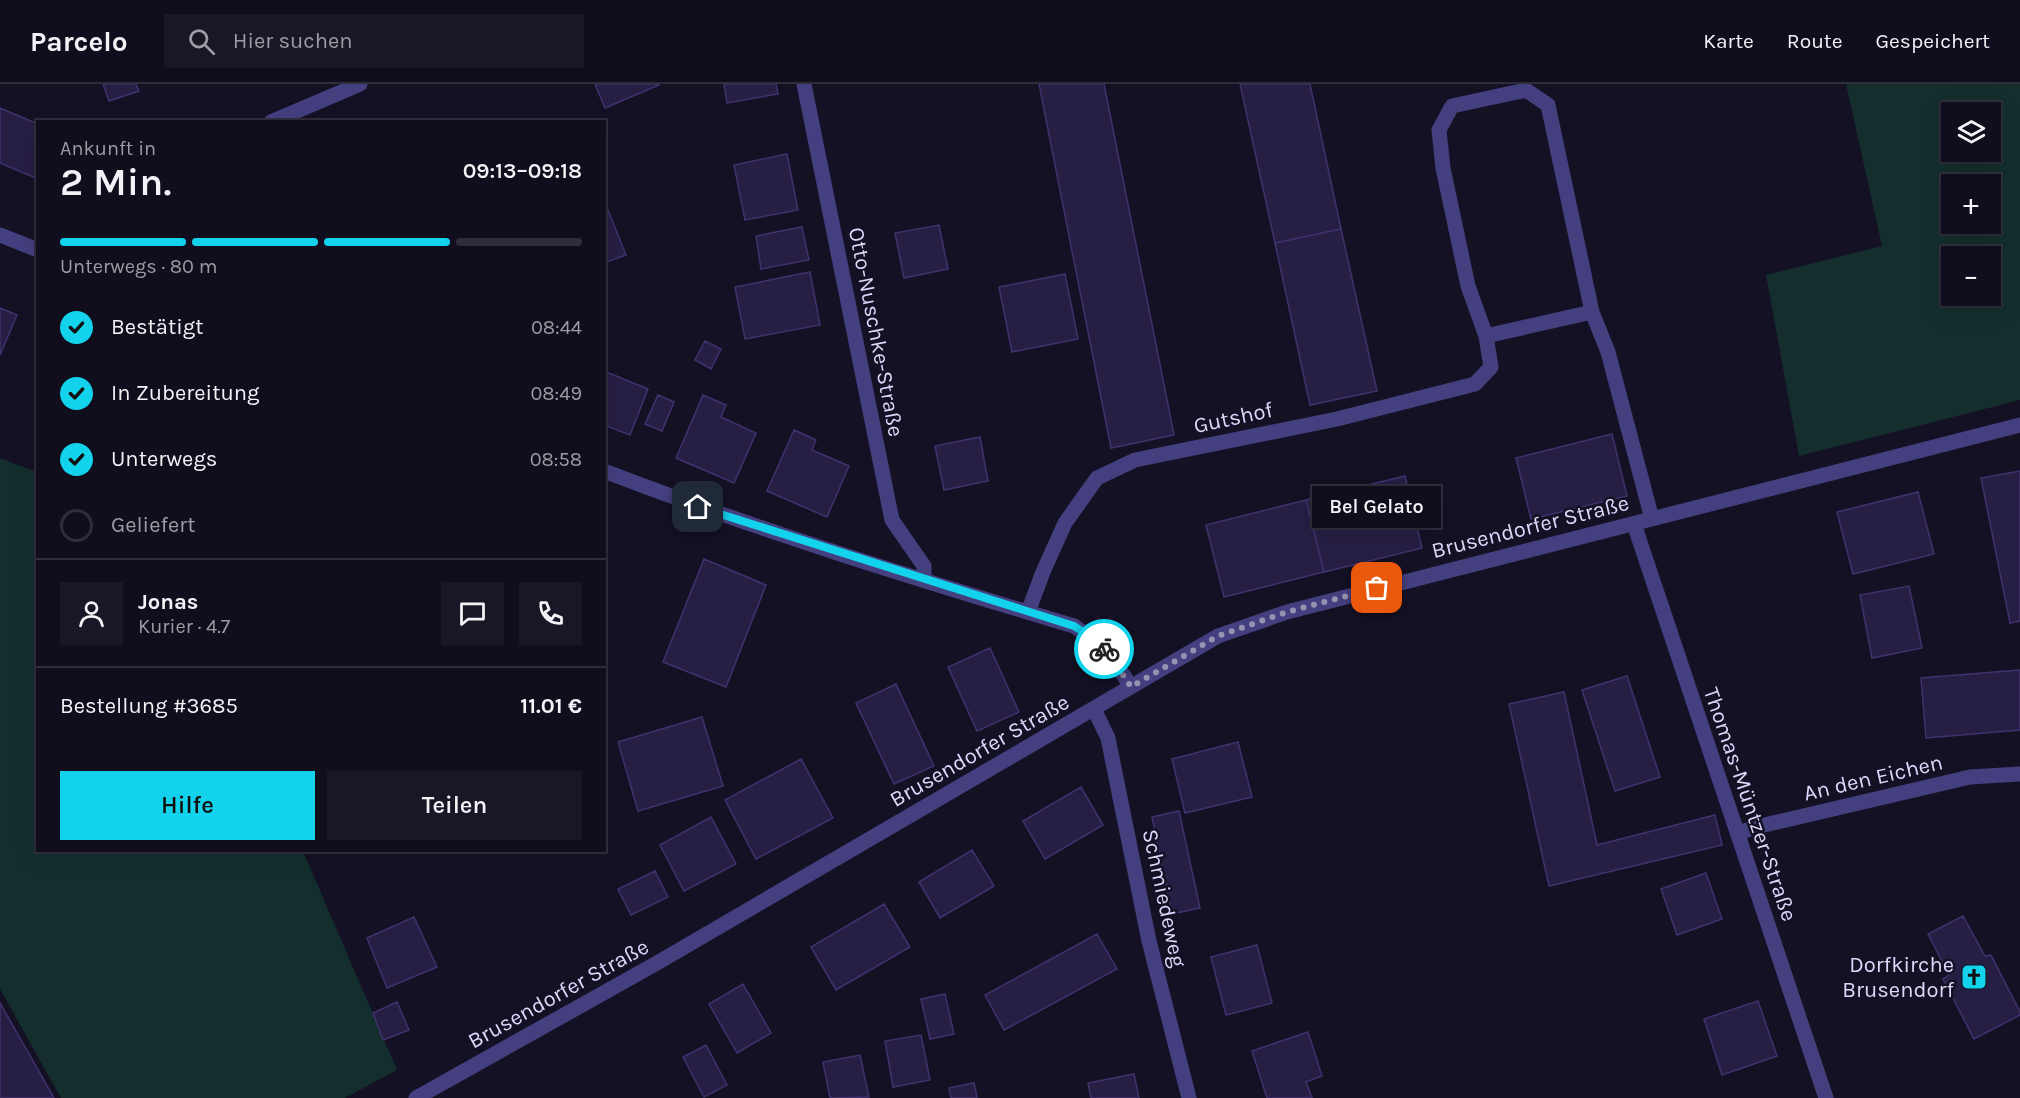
<!DOCTYPE html>
<html lang="de">
<meta charset="utf-8">
<style>
:root{--surface:#100d1c;--page:#191625;--text:#f1f3f6;--muted:#9c9ca3;--line:#302d3b;--accent:#13d2ec}
body{margin:0;font-family:Karla,sans-serif;background:var(--page);color:var(--text);height:100vh;display:flex;flex-direction:column;font-size:22px;white-space:nowrap}
*{box-sizing:border-box;margin:0}
p{font-size:20px;color:var(--muted)}
.icon{flex:none;width:33px;height:33px;fill:none;stroke:currentColor;stroke-width:2;stroke-linecap:round;stroke-linejoin:round}
.map{position:relative;flex:1;overflow:hidden}
.details{position:absolute;left:36px;top:36px;width:570px;height:732px;display:flex;flex-direction:column;background:var(--surface);border-radius:0px;box-shadow:0 6px 24px #0002,0 0 0 2px var(--line)}
.details>*{flex:none}
.tools{position:absolute;left:1941px;top:18px;display:grid;gap:12px}
.tools a{display:grid;place-items:center;width:60px;height:60px;border-radius:0px;background:var(--surface);box-shadow:0 6px 24px #0002,0 0 0 2px var(--line);font-size:30px}
.pin{position:absolute;display:grid;place-items:center;width:51px;height:51px;color:#fff;margin:-26px;border-radius:12px;box-shadow:0 3px 9px #0006}
.courier{position:absolute;display:grid;place-items:center;width:60px;height:60px;margin:-30px;border:4px solid #13d2ec;border-radius:50%;background:#fff;color:#222;box-shadow:0 2px 8px #0007}
.bubble{position:absolute;height:42px;border-radius:0px;background:var(--surface);box-shadow:0 6px 24px #0002,0 0 0 2px var(--line);font-size:20px;font-weight:600;line-height:42px;text-align:center}
.overview em{font-style:normal;font-weight:600}
.overview div{display:flex;flex-direction:column-reverse}
.overview{display:flex;align-items:center;justify-content:space-between;height:102px;padding:0 24px}
h1{font-size:39px;font-weight:600;line-height:45px}
.bar{display:grid;grid-template-columns:repeat(4,1fr);gap:9px 6px;align-content:center;height:72px;padding:0 24px}
.bar i{height:8px;border-radius:4px;background:var(--line)}
.bar .on{background:var(--accent)}
.bar p{grid-column:span 4}
.line{display:flex;align-items:center;gap:15px;padding:0 24px;border-top:2px solid var(--line)}
.line div{flex:1}
.round{display:grid;place-items:center;flex:none;width:63px;height:63px;border-radius:0px;background:var(--page)}
ol{padding:0 24px;list-style:none}
li{display:flex;align-items:center;gap:18px;height:66px}
li p{margin-inline-start:auto}
li .icon{padding:6px;border-radius:50%;background:var(--accent);color:#111;stroke-width:4}
li:last-child{color:var(--muted)}
li i{width:33px;height:33px;border:3px solid var(--line);border-radius:50%}
.cta{display:flex;gap:12px;margin-top:auto;padding:12px 24px}
.cta a{flex:1;height:69px;border-radius:0px;background:var(--accent);color:#111;font-size:24px;font-weight:600;line-height:69px;text-align:center}
.cta a+a{background:var(--page);color:var(--text)}
header{display:flex;align-items:center;gap:36px;box-sizing:border-box;height:84px;padding:0 30px;background:var(--surface);border-bottom:2px solid var(--line)}
header strong{font-size:28px}
nav{display:flex;gap:33px;margin-inline-start:auto;font-size:21px}
.search{width:420px;height:54px;background:var(--page);display:flex;align-items:center;gap:15px;box-sizing:border-box;padding:0 21px;border-radius:0px;color:var(--muted);font-size:22px}
.map>svg:first-child{display:block}
</style>
<header>
<strong>Parcelo</strong>
<div class="search"><svg class="icon" aria-label="search" viewBox="0 0 24 24"><circle cx="10" cy="10" r="6"/><path d="M15 15l6 6"/></svg>Hier suchen</div>
<nav><a>Karte</a><a>Route</a><a>Gespeichert</a></nav>
</header>
<div class="map">
<svg width="2020" height="1014" viewBox="0 0 2020 1014">
<rect width="100%" height="100%" fill="#151125"/>
<!-- green -->
<path fill="#142e2e" fill-rule="evenodd" d="M 1846,0 L 2020,0 L 2020,316 L 1799,372 L 1766,191 L 1882,162 ZM 1952,28 L 1990,28 L 1990,68 L 1952,68 ZM 1952,100 L 1990,100 L 1990,140 L 1952,140 ZM 1952,172 L 1990,172 L 1990,212 L 1952,212 Z
M 0,374 L 37,388 L 38,766 L 303,767 L 397,986 L 345,1014 L 61,1014 L 0,905 Z"/>
<!-- building -->
<path fill="#271e44" stroke="#40326e" stroke-width="1.5" d="M 103,0 L 136,0 L 139,7 L 109,17 Z
M 595,0 L 659,0 L 659,1 L 605,24 Z
M 724,0 L 776,0 L 778,10 L 727,19 Z
M 1039,0 L 1104,0 L 1174,351 L 1111,364 Z
M 1240,0 L 1310,0 L 1341,145 L 1275,159 Z
M 0,24 L 38,40 L 38,95 L 0,79 Z
M 787,70 L 798,126 L 745,136 L 734,81 Z
M 604,116 L 626,171 L 604,179 Z
M 939,141 L 948,185 L 904,194 L 895,149 Z
M 802,143 L 809,176 L 761,185 L 756,152 Z
M 1341,145 L 1377,307 L 1310,321 L 1275,159 Z
M 810,188 L 820,241 L 745,255 L 735,203 Z
M 1065,190 L 1078,255 L 1012,268 L 999,203 Z
M 0,224 L 17,231 L 0,271 Z
M 705,257 L 721,265 L 711,285 L 695,276 Z
M 604,287 L 648,305 L 630,351 L 604,341 Z
M 658,311 L 674,318 L 662,347 L 645,340 Z
M 703,311 L 726,321 L 721,333 L 756,349 L 734,399 L 676,374 Z
M 794,346 L 816,356 L 812,366 L 849,382 L 827,433 L 767,407 Z
M 1612,350 L 1627,412 L 1531,435 L 1516,374 Z
M 980,353 L 988,397 L 944,406 L 935,362 Z
M 2020,387 L 2020,537 L 2010,539 L 1981,394 Z
M 1405,392 L 1422,464 L 1324,488 L 1306,416 Z
M 1918,408 L 1934,470 L 1853,490 L 1837,428 Z
M 1306,416 L 1324,488 L 1224,513 L 1206,441 Z
M 704,475 L 766,501 L 726,603 L 663,578 Z
M 1909,502 L 1922,564 L 1872,574 L 1860,511 Z
M 990,564 L 1019,628 L 977,647 L 948,583 Z
M 2020,586 L 2020,646 L 1926,654 L 1921,594 Z
M 1627,592 L 1660,693 L 1615,707 L 1582,606 Z
M 896,600 L 934,682 L 894,700 L 856,619 Z
M 1564,608 L 1597,761 L 1715,731 L 1722,761 L 1549,802 L 1509,620 Z
M 702,633 L 723,702 L 638,727 L 618,658 Z
M 1238,658 L 1252,713 L 1185,729 L 1172,675 Z
M 801,675 L 833,734 L 756,775 L 725,716 Z
M 1081,703 L 1103,741 L 1045,775 L 1023,737 Z
M 1179,727 L 1200,824 L 1172,830 L 1152,733 Z
M 711,733 L 736,780 L 684,807 L 660,761 Z
M 972,766 L 994,802 L 940,834 L 919,798 Z
M 655,787 L 668,813 L 631,831 L 618,805 Z
M 1706,789 L 1722,835 L 1677,851 L 1661,805 Z
M 884,820 L 910,863 L 836,906 L 811,863 Z
M 1963,832 L 1985,872 L 1991,871 L 2020,928 L 2020,931 L 1974,955 L 1943,895 L 1949,891 L 1928,850 Z
M 414,833 L 437,883 L 387,904 L 367,854 Z
M 1097,850 L 1117,885 L 1004,946 L 985,911 Z
M 1257,861 L 1272,919 L 1226,931 L 1211,873 Z
M 743,900 L 771,949 L 737,969 L 709,920 Z
M 945,910 L 954,950 L 930,955 L 921,915 Z
M 1758,917 L 1777,972 L 1722,991 L 1704,935 Z
M 397,918 L 409,946 L 383,956 L 373,929 Z
M 0,919 L 54,1014 L 0,1014 Z
M 1308,948 L 1322,992 L 1306,998 L 1312,1014 L 1267,1014 L 1252,967 Z
M 921,951 L 930,996 L 893,1003 L 885,957 Z
M 706,961 L 727,1001 L 704,1013 L 683,973 Z
M 860,971 L 869,1013 L 830,1014 L 823,978 Z
M 1134,990 L 1139,1014 L 1091,1014 L 1088,999 Z
M 974,999 L 977,1014 L 951,1014 L 949,1004 Z"/>
<g fill="none" stroke-linecap="round" stroke-linejoin="round">
<!-- lane -->
<path stroke="#444080" stroke-width="15" d="M 1094,625 L 1108,654 L 1149,857 L 1189,1014
M 1738,749 L 1756,743 L 1970,693 L 2020,690"/>
<!-- street -->
<path stroke="#444080" stroke-width="15" d="M 804,0 L 892,436 L 924,482 L 924,496
M 271,38 L 360,0
M 0,151 L 38,166
M 1486,252 L 1468,202 L 1443,84 L 1439,46 L 1452,22 L 1526,6 L 1548,21 L 1592,228 L 1608,268 L 1652,435
M 604,387 C 758,446 916,495 1074,542 C 1102,560 1114,575 1131,603
M 1634,440 L 1826,1014
M 1028,528 L 1043,488 L 1065,439 L 1097,394 L 1135,376 L 1337,335 L 1475,300 L 1491,283 L 1486,252 L 1592,228
M 416,1014 L 657,879 L 1218,552 L 1287,528 L 2020,341"/>
</g>
<g fill="none" stroke-linecap="round" stroke-linejoin="round">
<!-- done -->
<path stroke="#9792b1" stroke-width="6" stroke-dasharray="0 10.8" d="M 1104,565 L 1113,576 L 1131,603 L 1218,552 L 1287,528 L 1377,504"/>
<!-- route -->
<path stroke="#13d2ec" stroke-width="8" d="M 698,423 L 1074,542 L 1096,556 L 1104,565"/>
</g>
<!-- icons -->
<defs>
<g id="church-square" transform="scale(1.35)"><rect x="-9" y="-9" width="18" height="18" rx="4" fill="#13d2ec" stroke="#151125"/><path d="M-1.2-6h2.4v3.5h3.3v2.4h-3.3V6h-2.4V-.1h-3.3v-2.4h3.3Z" fill="#111"/></g>
</defs>
<g fill-rule="evenodd">
<use href="#church-square" x="1974" y="893"/>
</g>
<g text-anchor="middle" stroke-width="5" stroke-linejoin="round" paint-order="stroke">
<!-- street labels -->
<g font-size="22" fill="#ddd8fc" stroke="#151125">
<text transform="translate(877 248) rotate(79)" y="8">Otto-Nuschke-Straße</text>
<text transform="translate(1233 333) rotate(-12)" y="8">Gutshof</text>
<text transform="translate(1530 442) rotate(-14)" y="8">Brusendorfer Straße</text>
<text transform="translate(979 666) rotate(-30)" y="8">Brusendorfer Straße</text>
<text transform="translate(1873 693) rotate(-13)" y="8">An den Eichen</text>
<text transform="translate(1751 720) rotate(71)" y="8">Thomas-Müntzer-Straße</text>
<text transform="translate(1165 814) rotate(78)" y="8">Schmiedeweg</text>
<text transform="translate(558 909) rotate(-29)" y="8">Brusendorfer Straße</text>
</g>
<!-- poi labels -->
<g font-size="22" fill="#ddd8fc" stroke="#151125" text-anchor="end">
<text x="1954" y="888">Dorfkirche<tspan x="1954" dy="25">Brusendorf</tspan></text>
</g>
</g>
</svg>
<div class="tools">
<a><svg class="icon" aria-label="layers" viewBox="0 0 24 24"><path d="M12 4l9 5-9 5-9-5zM3 14l9 5 9-5"/></svg></a>
<a>+</a>
<a>−</a>
</div>
<div class="pin" style="left:1377px;top:504px;background:#ea580c"><svg class="icon" aria-label="bag" viewBox="0 0 24 24"><path d="M5 8h14l-1 12H6zM9 8a3 3 0 0 1 6 0"/></svg></div>
<div class="pin" style="left:698px;top:423px;background:#1f2937"><svg class="icon" aria-label="home" viewBox="0 0 24 24"><path d="M3 11l9-7 9 7M6 9v11h12V9"/></svg></div>
<div class="courier" style="left:1104px;top:565px"><svg class="icon" aria-label="bike" viewBox="0 0 24 24"><circle cx="6" cy="16" r="4"/><circle cx="18" cy="16" r="4"/><path d="M6 16l4-8h5l3 8M10 8l3 8H6M13 5h3"/></svg></div>
<div class="bubble" style="left:1312px;top:402px;width:129px">Bel Gelato</div>
<section class="details">
<div class="overview"><div><h1>2 Min.</h1><p>Ankunft in</p></div><em>09:13–09:18</em></div>
<div class="bar"><i class="on"></i><i class="on"></i><i class="on"></i><i></i><p>Unterwegs · 80 m</p></div>
<ol>
<li><svg class="icon" aria-label="check" viewBox="0 0 24 24"><path d="M5 12l5 5 9-10"/></svg>Bestätigt<p>08:44</p></li>
<li><svg class="icon" aria-label="check" viewBox="0 0 24 24"><path d="M5 12l5 5 9-10"/></svg>In Zubereitung<p>08:49</p></li>
<li><svg class="icon" aria-label="check" viewBox="0 0 24 24"><path d="M5 12l5 5 9-10"/></svg>Unterwegs<p>08:58</p></li>
<li><i></i>Geliefert</li>
</ol>
<div class="line" style="height:108px"><a class="round"><svg class="icon" aria-label="person" viewBox="0 0 24 24"><circle cx="12" cy="8" r="4"/><path d="M4 21q1-7 8-7t8 7"/></svg></a><div><b>Jonas</b><p>Kurier · 4.7</p></div><a class="round"><svg class="icon" aria-label="chat" viewBox="0 0 24 24"><path d="M4 5h16v11H9l-5 4z"/></svg></a><a class="round"><svg class="icon" aria-label="phone" viewBox="0 0 24 24"><path d="M5 4h4l2 5-3 2q2 4 5 5l2-3 5 2v4C11 20 4 13 5 4z"/></svg></a></div>
<div class="line" style="height:78px"><div>Bestellung #3685</div><b>11.01 €</b></div>
<div class="cta"><a>Hilfe</a><a>Teilen</a></div>
</section>
</div>
